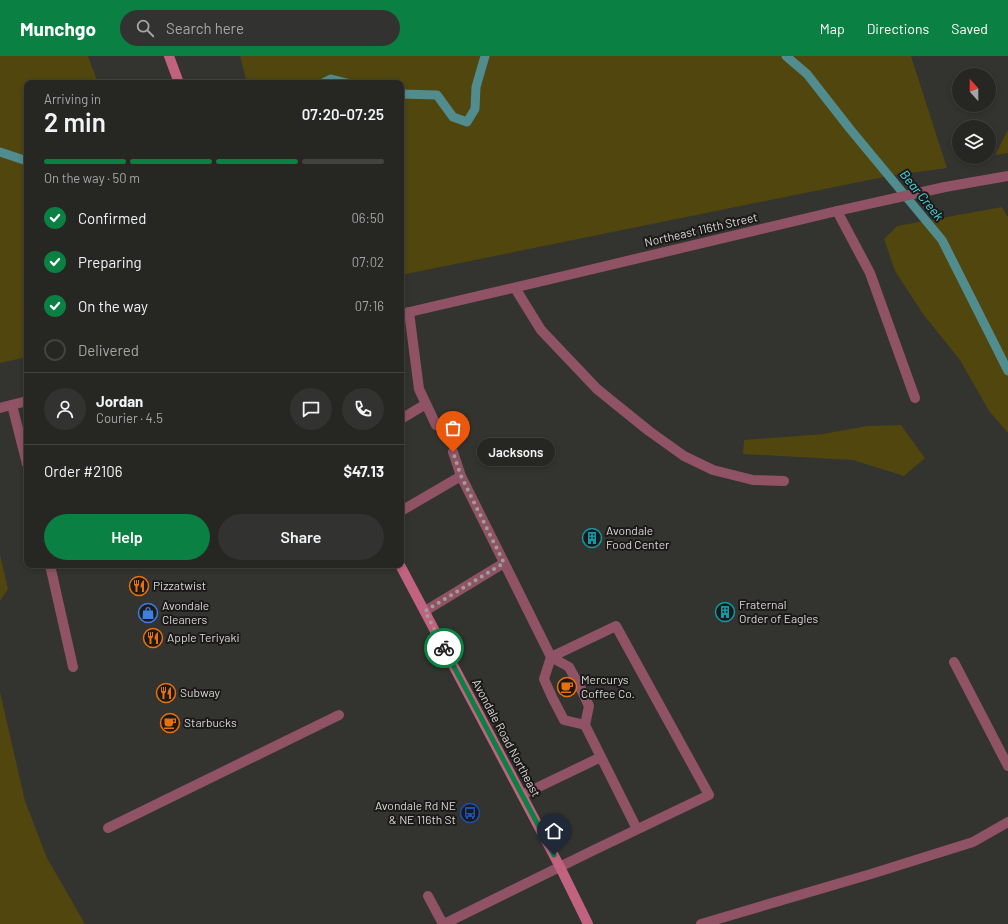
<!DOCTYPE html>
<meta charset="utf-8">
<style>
:root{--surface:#262623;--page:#323230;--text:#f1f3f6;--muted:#a4a5a6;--line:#424341;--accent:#0b8043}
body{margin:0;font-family:Barlow,sans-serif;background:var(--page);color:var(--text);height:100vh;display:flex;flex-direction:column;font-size:15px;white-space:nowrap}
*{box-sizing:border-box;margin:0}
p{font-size:13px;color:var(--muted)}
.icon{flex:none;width:22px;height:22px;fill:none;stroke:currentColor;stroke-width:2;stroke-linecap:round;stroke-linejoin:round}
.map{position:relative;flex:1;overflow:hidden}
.sheet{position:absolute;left:24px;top:24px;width:380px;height:488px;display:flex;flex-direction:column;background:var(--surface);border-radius:8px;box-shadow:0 2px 6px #0003,0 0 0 1px var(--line)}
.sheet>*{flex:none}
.needle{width:26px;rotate:339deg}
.tools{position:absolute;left:952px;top:12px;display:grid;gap:8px}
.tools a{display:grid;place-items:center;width:44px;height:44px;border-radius:50%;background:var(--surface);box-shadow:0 2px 6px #0003,0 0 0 1px var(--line);font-size:20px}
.pin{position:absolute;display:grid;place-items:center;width:34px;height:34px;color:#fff;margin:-41px -17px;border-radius:50% 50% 50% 0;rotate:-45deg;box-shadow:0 0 4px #0007}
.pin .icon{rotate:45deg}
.courier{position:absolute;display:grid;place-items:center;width:40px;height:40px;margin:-20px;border:3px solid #0b8043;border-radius:50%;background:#fff;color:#222;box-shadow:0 1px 5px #0007}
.bubble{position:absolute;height:28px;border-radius:14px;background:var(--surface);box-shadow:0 2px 6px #0003,0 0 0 1px var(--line);font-size:13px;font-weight:600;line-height:28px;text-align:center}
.overview em{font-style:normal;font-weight:600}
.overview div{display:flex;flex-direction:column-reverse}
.overview{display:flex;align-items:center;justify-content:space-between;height:68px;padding:0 20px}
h1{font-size:26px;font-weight:600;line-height:30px}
.bar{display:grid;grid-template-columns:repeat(4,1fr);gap:6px 4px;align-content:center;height:48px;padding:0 20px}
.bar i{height:5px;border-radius:3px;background:var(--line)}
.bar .selected{background:var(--accent)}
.bar p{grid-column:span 4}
.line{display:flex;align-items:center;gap:10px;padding:0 20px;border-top:1px solid var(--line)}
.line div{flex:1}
.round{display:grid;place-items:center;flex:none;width:42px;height:42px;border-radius:21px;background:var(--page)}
ol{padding:0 20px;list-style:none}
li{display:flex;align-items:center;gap:12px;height:44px}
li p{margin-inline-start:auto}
li .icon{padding:4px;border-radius:50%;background:var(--accent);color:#fff;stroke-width:4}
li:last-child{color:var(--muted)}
li i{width:22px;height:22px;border:2px solid var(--line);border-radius:50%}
.primary-button{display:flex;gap:8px;margin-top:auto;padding:8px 20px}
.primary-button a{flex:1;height:46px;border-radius:24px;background:var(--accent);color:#fff;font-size:16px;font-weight:600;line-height:46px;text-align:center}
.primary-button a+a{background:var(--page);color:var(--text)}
header{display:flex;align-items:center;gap:24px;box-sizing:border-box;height:56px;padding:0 20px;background:var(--accent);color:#fff}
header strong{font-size:19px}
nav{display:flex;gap:22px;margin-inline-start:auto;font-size:14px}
.search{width:280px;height:36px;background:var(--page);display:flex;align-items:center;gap:10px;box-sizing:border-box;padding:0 14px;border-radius:22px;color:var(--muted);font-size:15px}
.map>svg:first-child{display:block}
</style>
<header>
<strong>Munchgo</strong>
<div class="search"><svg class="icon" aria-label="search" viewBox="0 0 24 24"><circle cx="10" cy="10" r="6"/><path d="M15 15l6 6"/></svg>Search here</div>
<nav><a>Map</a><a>Directions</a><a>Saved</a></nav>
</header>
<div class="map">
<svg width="1008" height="868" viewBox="0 0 1008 868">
<rect width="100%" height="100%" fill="#33332f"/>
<!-- green -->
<path fill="#50460e" d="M 0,0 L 88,0 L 98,27 L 27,27 L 27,301 L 0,307 Z
M 240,0 L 911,0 L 947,112 L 889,120 L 401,219 L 401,27 L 247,27 Z
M 1008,74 L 1008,97 L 995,99 Z
M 1002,151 L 1008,161 L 1008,377 L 989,355 L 960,304 L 923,258 L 895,215 L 884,183 L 897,170 Z
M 901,369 L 925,402 L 904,420 L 853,404 L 743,398 L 744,384 L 823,378 L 867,370 Z
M 0,499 L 8,533 L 0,545 Z
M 0,636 L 25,745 L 47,802 L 85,868 L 0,868 Z"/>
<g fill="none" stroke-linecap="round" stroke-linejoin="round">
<!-- stream -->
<path stroke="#518c8f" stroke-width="9" d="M 786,0 L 807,18 L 850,73 L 942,184 L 1008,315
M 323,27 L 331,23 L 347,27
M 401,38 L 437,39 L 453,61 L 467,66 L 475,53 L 476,31 L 485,0
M 0,96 L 27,105"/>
<!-- service -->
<path stroke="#8f5365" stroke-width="10" d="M 837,155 L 870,217 L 915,342
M 515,232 L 541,274 L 597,333 L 649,375 L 684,400 L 713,414 L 753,424 L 784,425
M 409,256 L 419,333 L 436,369
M 12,349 L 27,408
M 401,363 L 426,348
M 453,396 L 461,420 L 551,601 L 569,611 L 581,633 L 589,650 L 585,669 L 637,773
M 401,455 L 461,420
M 50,509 L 73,611
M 425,555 L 504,507
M 954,606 L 1008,710
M 522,739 L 601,701
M 108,772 L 339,659
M 428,840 L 443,868
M 444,868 L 592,795 L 709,739 L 616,570 L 551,601 L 544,623 L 552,641 L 564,664 L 585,669
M 701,868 L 871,818 L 973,786 L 1008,766"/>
<!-- tertiary -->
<path stroke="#8f5365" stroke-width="10" d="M 401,258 L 568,219 L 837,155 L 945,131 L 1008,120
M 0,352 L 27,345"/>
<!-- secondary -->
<path stroke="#c16281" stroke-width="10" d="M 169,0 L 179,27
M 400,509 L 560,811 L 588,868"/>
</g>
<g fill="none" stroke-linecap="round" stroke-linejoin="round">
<!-- done -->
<path stroke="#9d9d9a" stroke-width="4" stroke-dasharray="0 7.2" d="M 444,592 L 425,555 L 504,507 L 461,420 L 453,396"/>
<!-- route -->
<path stroke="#0b8043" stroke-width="5" d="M 444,592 L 554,799"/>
</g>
<!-- icons -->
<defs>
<g id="building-ring" transform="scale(1)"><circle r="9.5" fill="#1b1a19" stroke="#0f9aa8" stroke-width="1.5"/><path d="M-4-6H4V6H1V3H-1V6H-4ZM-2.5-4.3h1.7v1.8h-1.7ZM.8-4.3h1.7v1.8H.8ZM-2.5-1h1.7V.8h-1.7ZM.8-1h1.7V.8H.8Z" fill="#0f9aa8"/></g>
<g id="restaurant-ring" transform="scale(1)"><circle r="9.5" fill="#1b1a19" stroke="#e8710a" stroke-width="1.5"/><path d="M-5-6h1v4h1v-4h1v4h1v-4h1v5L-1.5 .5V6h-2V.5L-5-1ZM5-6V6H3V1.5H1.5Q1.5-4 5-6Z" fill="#e8710a"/></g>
<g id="shop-ring" transform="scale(1)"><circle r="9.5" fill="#1b1a19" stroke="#3f7fe0" stroke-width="1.5"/><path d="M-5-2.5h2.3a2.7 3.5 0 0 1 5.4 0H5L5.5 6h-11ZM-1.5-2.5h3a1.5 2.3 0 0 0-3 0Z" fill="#3f7fe0"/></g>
<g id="cafe-ring" transform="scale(1)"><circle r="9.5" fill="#1b1a19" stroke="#e8710a" stroke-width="1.5"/><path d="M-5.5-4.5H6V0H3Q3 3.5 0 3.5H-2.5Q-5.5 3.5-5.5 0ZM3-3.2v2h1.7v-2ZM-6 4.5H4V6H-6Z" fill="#e8710a"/></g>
<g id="bus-ring" transform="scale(1)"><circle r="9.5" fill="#1b1a19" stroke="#1a4fb4" stroke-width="1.5"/><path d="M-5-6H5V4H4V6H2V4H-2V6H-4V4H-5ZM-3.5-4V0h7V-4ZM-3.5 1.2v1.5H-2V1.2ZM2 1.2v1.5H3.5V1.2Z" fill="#1a4fb4"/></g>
</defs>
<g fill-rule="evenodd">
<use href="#building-ring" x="592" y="482"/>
<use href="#restaurant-ring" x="139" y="530"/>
<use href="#building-ring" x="725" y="556"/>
<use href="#shop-ring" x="148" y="557"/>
<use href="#restaurant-ring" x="153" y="582"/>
<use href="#cafe-ring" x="567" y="631"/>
<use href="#restaurant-ring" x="166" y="637"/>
<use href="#cafe-ring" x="170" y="667"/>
<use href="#bus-ring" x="470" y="757"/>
</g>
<g text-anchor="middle" stroke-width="4" stroke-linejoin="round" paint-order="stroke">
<!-- street labels -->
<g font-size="12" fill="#d6d6d4" stroke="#1b1a19">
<text transform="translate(701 174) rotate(-13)" y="4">Northeast 116th Street</text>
<text transform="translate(506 682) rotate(62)" y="4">Avondale Road Northeast</text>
</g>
<!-- poi labels -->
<g font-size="12" fill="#d6d6d4" stroke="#1b1a19" text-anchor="start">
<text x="606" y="479">Avondale<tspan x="606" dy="14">Food Center</tspan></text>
<text x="153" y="534">Pizzatwist</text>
<text x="739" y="553">Fraternal<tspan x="739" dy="14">Order of Eagles</tspan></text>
<text x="162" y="554">Avondale<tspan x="162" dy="14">Cleaners</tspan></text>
<text x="167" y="586">Apple Teriyaki</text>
<text x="581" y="628">Mercurys<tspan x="581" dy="14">Coffee Co.</tspan></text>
<text x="180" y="641">Subway</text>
<text x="184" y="671">Starbucks</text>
<text x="456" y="754" text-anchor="end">Avondale Rd NE<tspan x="456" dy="14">&amp; NE 116th St</tspan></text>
</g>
<!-- water labels -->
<g font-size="13" font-style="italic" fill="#45deea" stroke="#1b1a19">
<text transform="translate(922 139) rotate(51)" y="5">Bear Creek</text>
</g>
</g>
</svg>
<div class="tools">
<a><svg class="needle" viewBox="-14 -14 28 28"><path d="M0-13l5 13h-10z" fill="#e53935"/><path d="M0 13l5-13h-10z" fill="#a4a5a6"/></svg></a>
<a><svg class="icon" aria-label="layers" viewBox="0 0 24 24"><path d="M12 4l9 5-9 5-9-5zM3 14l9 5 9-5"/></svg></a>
</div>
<div class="pin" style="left:453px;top:396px;background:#ea580c"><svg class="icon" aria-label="bag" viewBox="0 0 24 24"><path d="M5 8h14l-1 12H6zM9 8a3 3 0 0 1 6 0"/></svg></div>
<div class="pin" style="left:554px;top:799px;background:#1f2937"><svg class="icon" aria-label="home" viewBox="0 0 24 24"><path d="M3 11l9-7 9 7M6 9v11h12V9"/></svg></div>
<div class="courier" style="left:444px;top:592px"><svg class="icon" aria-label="bike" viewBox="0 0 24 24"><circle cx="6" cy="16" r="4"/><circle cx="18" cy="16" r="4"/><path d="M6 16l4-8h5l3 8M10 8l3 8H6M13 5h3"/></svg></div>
<div class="bubble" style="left:477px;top:382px;width:78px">Jacksons</div>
<section class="sheet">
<div class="overview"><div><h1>2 min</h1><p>Arriving in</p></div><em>07:20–07:25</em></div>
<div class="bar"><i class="selected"></i><i class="selected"></i><i class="selected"></i><i></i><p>On the way · 50 m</p></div>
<ol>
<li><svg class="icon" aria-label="check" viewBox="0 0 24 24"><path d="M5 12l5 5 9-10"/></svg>Confirmed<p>06:50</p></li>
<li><svg class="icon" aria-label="check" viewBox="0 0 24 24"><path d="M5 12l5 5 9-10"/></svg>Preparing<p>07:02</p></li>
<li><svg class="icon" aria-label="check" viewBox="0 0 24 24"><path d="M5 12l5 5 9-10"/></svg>On the way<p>07:16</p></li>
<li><i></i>Delivered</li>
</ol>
<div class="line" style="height:72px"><a class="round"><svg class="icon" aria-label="person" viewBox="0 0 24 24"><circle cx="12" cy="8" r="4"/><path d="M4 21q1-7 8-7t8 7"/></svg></a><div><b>Jordan</b><p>Courier · 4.5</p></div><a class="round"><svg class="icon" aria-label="chat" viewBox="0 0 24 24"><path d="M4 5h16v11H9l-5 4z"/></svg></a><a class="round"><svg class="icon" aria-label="phone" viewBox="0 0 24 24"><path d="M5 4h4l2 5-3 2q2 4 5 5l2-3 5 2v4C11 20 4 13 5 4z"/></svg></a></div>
<div class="line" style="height:52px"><div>Order #2106</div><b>$47.13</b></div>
<div class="primary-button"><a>Help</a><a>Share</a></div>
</section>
</div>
